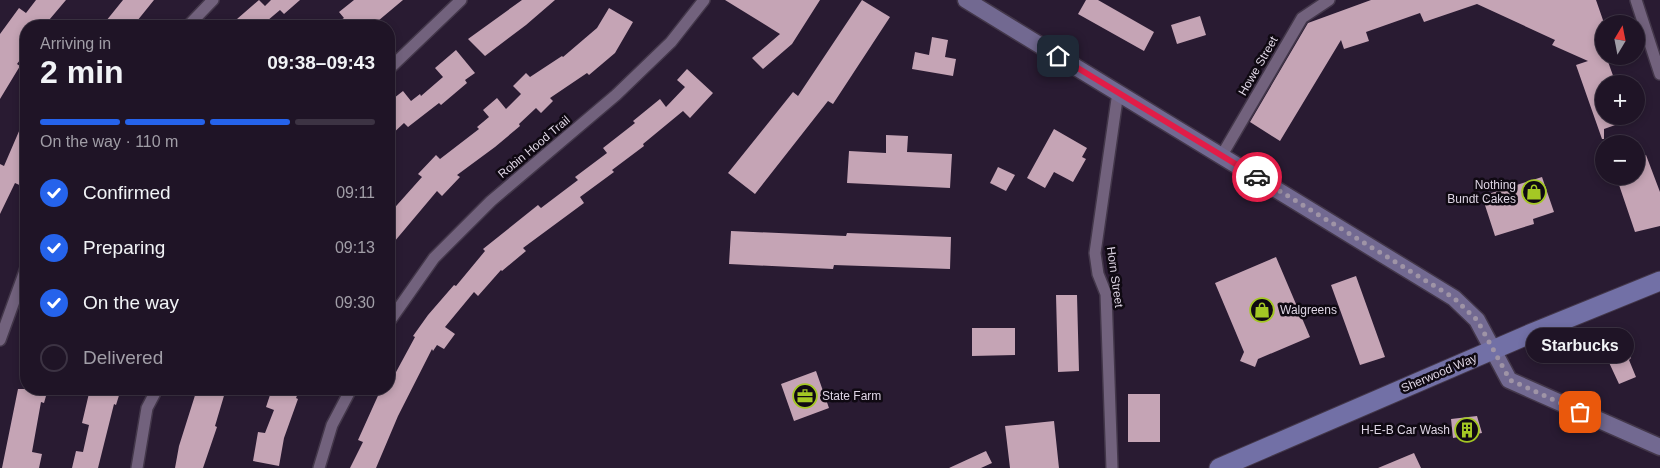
<!DOCTYPE html>
<meta charset="utf-8">
<style>
:root{--surface:#1f1426;--page:#2c2132;--text:#f1f3f6;--muted:#a19ea7;--line:#3c3343;--accent:#2563eb}
body{margin:0;font-family:Helvetica,sans-serif;background:var(--page);color:var(--text);height:100vh;display:flex;flex-direction:column;font-size:19px;white-space:nowrap}
*{box-sizing:border-box;margin:0}
p{font-size:16px;color:var(--muted)}
.icon{flex:none;width:28px;height:28px;fill:none;stroke:currentColor;stroke-width:2;stroke-linecap:round;stroke-linejoin:round}
.map{position:relative;flex:1;overflow:hidden}
.side{position:absolute;left:20px;top:20px;width:375px;height:375px;display:flex;flex-direction:column;background:var(--surface);border-radius:20px;box-shadow:0 2px 8px #0003,0 0 0 1px var(--line)}
.side>*{flex:none}
.needle{width:32px;rotate:10deg}
.fabs{position:absolute;left:1595px;top:15px;display:grid;gap:10px}
.fabs a{display:grid;place-items:center;width:50px;height:50px;border-radius:50%;background:var(--surface);box-shadow:0 2px 8px #0003,0 0 0 1px var(--line);font-size:25px}
.pin{position:absolute;display:grid;place-items:center;width:42px;height:42px;color:#fff;margin:-21px;border-radius:10px;box-shadow:0 2px 8px #0006}
.courier{position:absolute;display:grid;place-items:center;width:50px;height:50px;margin:-25px;border:4px solid #e11d48;border-radius:50%;background:#fff;color:#222;box-shadow:0 1px 6px #0007}
.bubble{position:absolute;height:35px;border-radius:18px;background:var(--surface);box-shadow:0 2px 8px #0003,0 0 0 1px var(--line);font-size:16px;font-weight:600;line-height:35px;text-align:center}
.headline em{font-style:normal;font-weight:600}
.headline div{display:flex;flex-direction:column-reverse}
.headline{display:flex;align-items:center;justify-content:space-between;height:85px;padding:0 20px}
h1{font-size:32px;font-weight:600;line-height:38px}
.bar{display:grid;grid-template-columns:repeat(4,1fr);gap:8px 5px;align-content:center;height:60px;padding:0 20px}
.bar i{height:6px;border-radius:4px;background:var(--line)}
.bar .active{background:var(--accent)}
.bar p{grid-column:span 4}
ol{padding:0 20px;list-style:none}
li{display:flex;align-items:center;gap:15px;height:55px}
li p{margin-inline-start:auto}
li .icon{padding:5px;border-radius:50%;background:var(--accent);color:#fff;stroke-width:4}
li:last-child{color:var(--muted)}
li i{width:28px;height:28px;border:2px solid var(--line);border-radius:50%}
.map>svg:first-child{display:block}
</style>
<div class="map">
<svg width="1660" height="468" viewBox="0 0 1660 468">
<rect width="100%" height="100%" fill="#291b32"/>
<!-- building -->
<path fill="#c5a4b5" d="M 36,0 L 66,0 L 44,26 L 26,26 L 26,52 L 17,64 L 20,66 L 0,99 L 0,34 L 19,8 L 26,13 Z
M 123,0 L 154,0 L 133,26 L 102,26 Z
M 259,0 L 265,6 L 271,0 L 300,0 L 284,14 L 280,10 L 261,26 L 243,26 L 237,19 Z
M 354,0 L 403,0 L 372,26 L 332,26 L 344,18 L 339,12 Z
M 522,0 L 555,0 L 526,25 L 485,56 L 468,39 Z
M 725,0 L 820,0 L 792,44 L 763,69 L 752,58 L 780,34 Z
M 862,0 L 890,17 L 833,104 L 828,101 L 755,194 L 728,173 L 793,92 L 798,96 Z
M 1086,0 L 1098,0 L 1154,32 L 1144,51 L 1078,14 Z
M 1371,0 L 1596,0 L 1604,23 L 1604,56 L 1606,56 L 1616,84 L 1604,84 L 1604,116 L 1634,116 L 1635,118 L 1604,129 L 1604,139 L 1602,139 L 1576,65 L 1588,61 L 1552,45 L 1555,40 L 1477,4 L 1424,22 L 1420,13 L 1366,32 L 1369,41 L 1344,49 L 1341,40 L 1280,141 L 1250,122 L 1308,23 Z
M 609,8 L 633,22 L 615,53 L 589,75 L 587,73 L 550,98 L 553,101 L 541,113 L 536,108 L 519,124 L 520,126 L 495,147 L 457,175 L 460,177 L 442,196 L 437,191 L 389,248 L 389,214 L 422,177 L 418,174 L 436,155 L 440,159 L 479,129 L 477,127 L 489,117 L 483,110 L 497,98 L 506,109 L 521,94 L 513,86 L 526,73 L 530,77 L 562,56 L 563,57 L 597,28 Z
M 1200,16 L 1206,35 L 1177,44 L 1171,25 Z
M 932,37 L 948,40 L 945,57 L 956,59 L 953,76 L 912,69 L 915,52 L 929,55 Z
M 456,50 L 475,73 L 465,80 L 467,83 L 441,105 L 439,103 L 408,127 L 404,123 L 389,137 L 389,102 L 403,91 L 411,101 L 420,94 L 421,96 L 443,77 L 435,68 Z
M 687,69 L 713,93 L 690,118 L 683,111 L 643,144 L 644,146 L 612,170 L 614,172 L 580,197 L 584,203 L 523,248 L 526,251 L 502,271 L 501,270 L 478,296 L 474,292 L 445,327 L 455,334 L 444,349 L 437,345 L 433,351 L 432,349 L 398,416 L 376,468 L 350,468 L 363,442 L 358,440 L 381,389 L 389,389 L 389,385 L 415,337 L 413,336 L 428,315 L 454,285 L 456,286 L 485,251 L 483,249 L 538,205 L 541,208 L 578,180 L 575,177 L 607,153 L 603,148 L 635,123 L 633,121 L 660,99 L 666,107 L 685,87 L 677,80 Z
M 26,115 L 26,188 L 15,183 L 0,214 L 0,164 L 4,166 Z
M 1054,129 L 1087,148 L 1082,157 L 1086,159 L 1073,182 L 1054,172 L 1045,188 L 1027,178 Z
M 886,135 L 908,136 L 907,152 L 952,154 L 950,188 L 847,183 L 849,151 L 886,153 Z
M 1646,155 L 1660,192 L 1660,226 L 1635,232 L 1616,176 L 1636,176 L 1636,158 Z
M 998,167 L 1015,175 L 1006,191 L 990,183 Z
M 1542,177 L 1554,212 L 1533,219 L 1534,224 L 1495,236 L 1482,196 Z
M 731,231 L 846,236 L 847,233 L 951,237 L 950,269 L 834,265 L 833,269 L 729,264 Z
M 1276,257 L 1310,337 L 1258,359 L 1255,367 L 1240,361 L 1244,352 L 1215,283 Z
M 1356,276 L 1385,357 L 1360,365 L 1331,285 Z
M 1056,295 L 1077,295 L 1079,371 L 1058,372 Z
M 972,328 L 1015,328 L 1015,355 L 972,356 Z
M 1626,347 L 1631,358 L 1629,360 L 1636,377 L 1619,384 L 1606,356 Z
M 816,371 L 829,408 L 794,421 L 781,384 Z
M 18,389 L 48,389 L 44,403 L 41,402 L 32,452 L 42,454 L 39,468 L 2,468 Z
M 90,389 L 121,389 L 116,405 L 114,404 L 98,468 L 72,468 L 76,451 L 83,452 L 89,425 L 82,423 Z
M 197,389 L 226,389 L 215,426 L 217,427 L 203,468 L 175,468 L 179,446 Z
M 272,389 L 300,389 L 296,398 L 298,399 L 284,438 L 279,466 L 253,461 L 258,432 L 265,433 L 274,410 L 266,407 Z
M 1128,394 L 1160,394 L 1160,442 L 1128,442 Z
M 1477,416 L 1482,433 L 1453,438 L 1451,419 Z
M 1054,421 L 1059,468 L 1010,468 L 1005,426 Z
M 986,451 L 992,463 L 981,468 L 949,468 Z
M 1414,453 L 1421,468 L 1378,468 Z"/>
<g fill="none" stroke-linecap="round" stroke-linejoin="round">
<!-- minor casing -->
<g stroke="#43374a" stroke-width="14">
<path id="minor" d="M 1636,0 L 1660,74
M 188,26 L 213,0
M 389,69 L 461,0
M 1222,155 L 1302,18 L 1329,0
M 389,322 L 434,258 L 491,201 L 616,95 L 671,42 L 704,0
M 0,340 L 26,268
M 137,468 L 147,408 L 157,389
M 319,468 L 332,425 L 351,389
M 1112,468 L 1106,294 L 1098,274 L 1095,253 L 1118,92"/>
</g>
<!-- secondary casing -->
<g stroke="#43374a" stroke-width="19">
<path id="secondary" d="M 966,0 L 1454,298 L 1477,320 L 1509,380 L 1660,447"/>
</g>
<!-- primary casing -->
<g stroke="#43374a" stroke-width="21">
<path id="primary" d="M 1219,468 L 1532,333 L 1660,281"/>
</g>
<!-- minor -->
<use href="#minor" stroke="#72627d" stroke-width="11"/>
<!-- secondary -->
<use href="#secondary" stroke="#726991" stroke-width="16"/>
<!-- primary -->
<use href="#primary" stroke="#7270a6" stroke-width="19"/>
</g>
<g fill="none" stroke-linecap="round" stroke-linejoin="round">
<!-- done -->
<path stroke="#9f94a6" stroke-width="5" stroke-dasharray="0 9" d="M 1257,177 L 1454,298 L 1477,320 L 1510,380 L 1580,412"/>
<!-- route -->
<path stroke="#e11d48" stroke-width="6" d="M 1058,56 L 1257,177"/>
</g>
<!-- icons -->
<defs>
<g id="shop-ring" transform="scale(1.25)"><circle r="9.5" fill="#0f0912" stroke="#a4c824" stroke-width="1.5"/><path d="M-5-2.5h2.3a2.7 3.5 0 0 1 5.4 0H5L5.5 6h-11ZM-1.5-2.5h3a1.5 2.3 0 0 0-3 0Z" fill="#a4c824"/></g>
<g id="office-ring" transform="scale(1.25)"><circle r="9.5" fill="#0f0912" stroke="#a4c824" stroke-width="1.5"/><path d="M-6-3h4V-5.5h4V-3h4V5H-6ZM-1-4.5V-3h2v-1.5ZM-6 0V1H6V0Z" fill="#a4c824"/></g>
<g id="building-ring" transform="scale(1.25)"><circle r="9.5" fill="#0f0912" stroke="#a4c824" stroke-width="1.5"/><path d="M-4-6H4V6H1V3H-1V6H-4ZM-2.5-4.3h1.7v1.8h-1.7ZM.8-4.3h1.7v1.8H.8ZM-2.5-1h1.7V.8h-1.7ZM.8-1h1.7V.8H.8Z" fill="#a4c824"/></g>
</defs>
<g fill-rule="evenodd">
<use href="#shop-ring" x="1534" y="192"/>
<use href="#shop-ring" x="1262" y="310"/>
<use href="#office-ring" x="805" y="396"/>
<use href="#building-ring" x="1467" y="430"/>
</g>
<g text-anchor="middle" stroke-width="5" stroke-linejoin="round" paint-order="stroke">
<!-- street labels -->
<g font-size="12" fill="#ded5e4" stroke="#0f0912">
<text transform="translate(1258 66) rotate(-60)" y="4">Howe Street</text>
<text transform="translate(534 147) rotate(-40)" y="4">Robin Hood Trail</text>
<text transform="translate(1115 277) rotate(82)" y="4">Horn Street</text>
<text transform="translate(1439 373) rotate(-23)" y="4">Sherwood Way</text>
</g>
<!-- poi labels -->
<g font-size="12" fill="#ded5e4" stroke="#0f0912" text-anchor="end">
<text x="1516" y="189">Nothing<tspan x="1516" dy="14">Bundt Cakes</tspan></text>
<text x="1280" y="314" text-anchor="start">Walgreens</text>
<text x="822" y="400" text-anchor="start">State Farm</text>
<text x="1450" y="434">H-E-B Car Wash</text>
</g>
</g>
</svg>
<div class="fabs">
<a><svg class="needle" viewBox="-14 -14 28 28"><path d="M0-13l5 13h-10z" fill="#e53935"/><path d="M0 13l5-13h-10z" fill="#a19ea7"/></svg></a>
<a>+</a>
<a>−</a>
</div>
<div class="pin" style="left:1580px;top:412px;background:#ea580c"><svg class="icon" aria-label="bag" viewBox="0 0 24 24"><path d="M5 8h14l-1 12H6zM9 8a3 3 0 0 1 6 0"/></svg></div>
<div class="pin" style="left:1058px;top:56px;background:#1f2937"><svg class="icon" aria-label="home" viewBox="0 0 24 24"><path d="M3 11l9-7 9 7M6 9v11h12V9"/></svg></div>
<div class="courier" style="left:1257px;top:177px"><svg class="icon" aria-label="car" viewBox="0 0 24 24"><path d="M5 17H2v-5l4-1 3-4h7l3 4 3 1v5h-3M9 17h6M6 11h13"/><circle cx="7" cy="17" r="2"/><circle cx="17" cy="17" r="2"/></svg></div>
<div class="bubble" style="left:1526px;top:328px;width:108px">Starbucks</div>
<section class="side">
<div class="headline"><div><h1>2 min</h1><p>Arriving in</p></div><em>09:38–09:43</em></div>
<div class="bar"><i class="active"></i><i class="active"></i><i class="active"></i><i></i><p>On the way · 110 m</p></div>
<ol>
<li><svg class="icon" aria-label="check" viewBox="0 0 24 24"><path d="M5 12l5 5 9-10"/></svg>Confirmed<p>09:11</p></li>
<li><svg class="icon" aria-label="check" viewBox="0 0 24 24"><path d="M5 12l5 5 9-10"/></svg>Preparing<p>09:13</p></li>
<li><svg class="icon" aria-label="check" viewBox="0 0 24 24"><path d="M5 12l5 5 9-10"/></svg>On the way<p>09:30</p></li>
<li><i></i>Delivered</li>
</ol>
</section>
</div>
